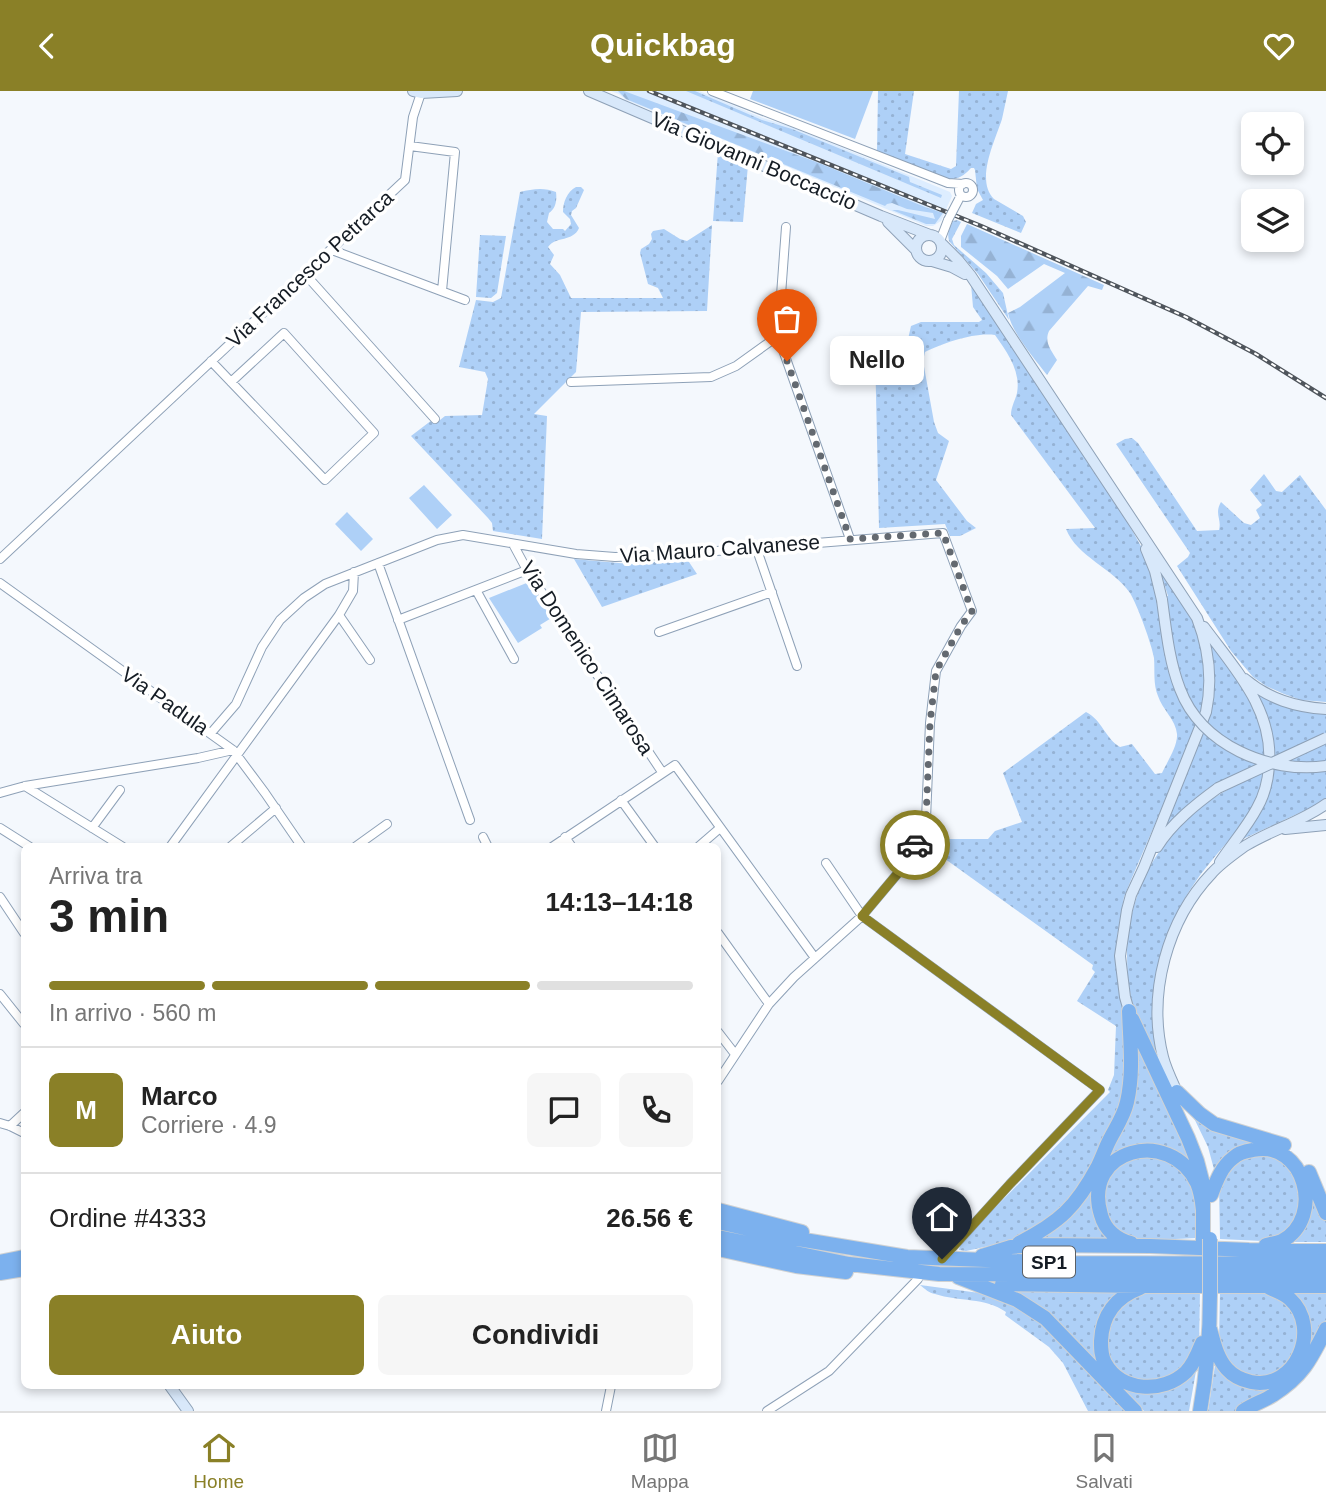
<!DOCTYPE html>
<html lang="it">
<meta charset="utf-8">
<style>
:root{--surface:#fff;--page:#f6f6f6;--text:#222;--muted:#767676;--line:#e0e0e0;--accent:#8a8027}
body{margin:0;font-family:Arial,sans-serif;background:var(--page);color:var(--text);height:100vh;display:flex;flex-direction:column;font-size:26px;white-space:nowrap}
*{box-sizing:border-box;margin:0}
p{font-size:23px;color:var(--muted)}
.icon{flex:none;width:38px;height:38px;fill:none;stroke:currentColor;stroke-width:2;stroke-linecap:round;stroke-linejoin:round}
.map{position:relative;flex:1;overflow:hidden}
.panel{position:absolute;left:21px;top:752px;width:700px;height:546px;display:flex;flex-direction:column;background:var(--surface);border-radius:10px;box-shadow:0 4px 10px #0003}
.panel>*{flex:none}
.buttons{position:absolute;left:1241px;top:21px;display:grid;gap:14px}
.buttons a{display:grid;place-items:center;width:63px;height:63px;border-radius:10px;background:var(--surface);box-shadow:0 4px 10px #0003;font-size:35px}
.pin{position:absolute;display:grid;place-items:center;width:60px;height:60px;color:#fff;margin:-72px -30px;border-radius:50% 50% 50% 0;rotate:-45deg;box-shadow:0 0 7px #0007}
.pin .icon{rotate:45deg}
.courier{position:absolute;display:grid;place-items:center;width:70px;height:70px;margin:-35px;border:5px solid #8a8027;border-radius:50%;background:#fff;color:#222;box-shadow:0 2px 9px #0007}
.bubble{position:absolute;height:49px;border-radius:10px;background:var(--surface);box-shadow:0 4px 10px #0003;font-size:23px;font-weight:800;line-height:49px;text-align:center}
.head em{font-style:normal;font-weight:800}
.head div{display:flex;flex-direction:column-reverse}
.head{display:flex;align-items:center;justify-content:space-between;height:119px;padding:0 28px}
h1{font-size:46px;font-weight:800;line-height:52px}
.bar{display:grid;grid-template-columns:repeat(4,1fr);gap:10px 7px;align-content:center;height:84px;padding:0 28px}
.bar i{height:9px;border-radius:5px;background:var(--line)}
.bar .current{background:var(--accent)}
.bar p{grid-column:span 4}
.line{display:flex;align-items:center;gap:18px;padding:0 28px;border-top:2px solid var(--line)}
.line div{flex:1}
.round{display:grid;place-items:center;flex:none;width:74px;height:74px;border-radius:10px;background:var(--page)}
.button{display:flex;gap:14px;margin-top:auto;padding:14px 28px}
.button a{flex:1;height:80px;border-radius:10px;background:var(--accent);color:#fff;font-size:28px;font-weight:800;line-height:80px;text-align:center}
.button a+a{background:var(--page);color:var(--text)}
header{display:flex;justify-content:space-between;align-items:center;height:91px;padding:0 28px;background:var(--accent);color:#fff;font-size:32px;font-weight:800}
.menu{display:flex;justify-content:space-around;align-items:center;height:98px;border-top:2px solid var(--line);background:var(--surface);font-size:19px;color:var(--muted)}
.menu a{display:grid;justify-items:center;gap:4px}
.menu .current{color:var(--accent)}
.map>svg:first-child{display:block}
</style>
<header><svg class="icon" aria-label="back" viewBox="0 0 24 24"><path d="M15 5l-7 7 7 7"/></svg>Quickbag<svg class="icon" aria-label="heart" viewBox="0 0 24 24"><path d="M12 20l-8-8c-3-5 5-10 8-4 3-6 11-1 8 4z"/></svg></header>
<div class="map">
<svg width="1326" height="1320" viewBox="0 0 1326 1320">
<defs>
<pattern id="grass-dots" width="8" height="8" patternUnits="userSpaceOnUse" patternTransform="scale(1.75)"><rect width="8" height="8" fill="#aed0f7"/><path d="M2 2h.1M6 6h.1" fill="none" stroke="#95b2d4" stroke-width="1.8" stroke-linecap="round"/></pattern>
<pattern id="forest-firs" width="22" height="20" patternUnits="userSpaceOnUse" patternTransform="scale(1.75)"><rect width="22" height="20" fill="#aed0f7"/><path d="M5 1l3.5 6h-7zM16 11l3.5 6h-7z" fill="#95b2d4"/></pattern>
</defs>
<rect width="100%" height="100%" fill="#f4f8fd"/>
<!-- built -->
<path fill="#ddedff" d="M 611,0 L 699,0 L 763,27 L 792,36 L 950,101 L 952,105 L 941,130 L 933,135 L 926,135 L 758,63 L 626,9 L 619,3 Z"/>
<!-- grass -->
<path fill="url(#grass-dots)" d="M 686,0 L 695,0 L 762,29 L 792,38 L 909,86 L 910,91 L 942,104 L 941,107 Z
M 878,0 L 914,0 L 905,63 L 951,78 L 956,75 L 959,0 L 1008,0 C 1006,9 1004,19 1002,28 C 995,50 975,89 994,108 L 1023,125 L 1026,131 L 1021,142 L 972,122 L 976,113 L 983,109 L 977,98 L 975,79 L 974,77 L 971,77 C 963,86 957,89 945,88 L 877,60 Z
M 718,61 L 748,74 L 743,131 L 713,130 Z
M 576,96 L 581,96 L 584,99 L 576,117 L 572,120 L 571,124 L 579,137 C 573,151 556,145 548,156 L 554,164 L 550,173 L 560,184 L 571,207 L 663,207 L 658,197 L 648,193 L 640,162 L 641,158 L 649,153 L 652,148 L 651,143 L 653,140 L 664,138 L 680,148 L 687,150 L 712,134 L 707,220 L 581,221 L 576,281 L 534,323 L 547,325 L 542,448 L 493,440 L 492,432 L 488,427 L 411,345 L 432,329 L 435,333 L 445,325 L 482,324 L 488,288 L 485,281 L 459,276 L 476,209 L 493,211 L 501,207 L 520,101 C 532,98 544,96 556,101 C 557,109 556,117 549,122 L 547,131 L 553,138 L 563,138 L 565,140 L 571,133 L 570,128 L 563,121 C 563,111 567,101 576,96 Z
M 957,129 L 961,131 L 952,148 L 954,154 L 986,182 L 1003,202 L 1009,229 L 978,183 L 949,150 C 947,142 949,137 953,130 Z
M 480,144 L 506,145 L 497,202 L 491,207 L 476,206 Z
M 971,193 L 1128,432 L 1142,457 L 1158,507 L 1168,505 L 1160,480 L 1196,534 L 1205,564 L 1204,612 L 1197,635 L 1131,789 L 1124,806 L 1117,846 L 1116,869 L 1127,950 L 1122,1016 L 1084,1087 L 1056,1123 L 1019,1146 L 998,1153 L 966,1160 L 959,1159 L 961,1151 L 1110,1001 L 1108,999 L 1114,984 L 1116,935 L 1077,910 L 1095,881 L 1092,878 L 1093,874 L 927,755 L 931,749 L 935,748 L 988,748 L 995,740 L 1022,731 L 1003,682 L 1086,621 C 1101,628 1106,648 1120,656 L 1132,653 L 1155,683 L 1162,682 C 1167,671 1178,655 1177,643 C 1176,629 1162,618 1158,605 C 1153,593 1155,580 1154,567 C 1152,554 1137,513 1130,502 C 1113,477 1077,466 1066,438 L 1095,437 L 1011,324 C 1011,316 1015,310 1017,302 C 1021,280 1007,261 995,244 C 975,241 943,252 925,261 L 923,270 L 934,331 L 938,342 L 949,350 L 936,389 L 967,430 L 976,437 L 960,445 L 950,445 L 945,433 L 879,437 L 875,260 L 906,257 L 911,235 L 921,231 L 979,231 L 982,229 L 973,216 Z
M 1132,347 L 1138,352 L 1197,440 L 1219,439 C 1222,428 1214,423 1221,411 L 1244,432 L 1251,434 L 1260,427 L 1256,419 L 1262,414 L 1250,399 L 1264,383 L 1276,400 L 1282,401 L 1300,384 L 1326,419 L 1326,611 L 1301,609 L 1284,603 L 1266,595 L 1253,586 L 1231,560 L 1177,475 L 1188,466 L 1190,462 L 1116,353 L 1125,348 Z
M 574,468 L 630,473 L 687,468 L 697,483 L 602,516 Z
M 1213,552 C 1234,584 1261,616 1265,656 C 1266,661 1265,666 1264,671 C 1261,727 1222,751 1194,793 C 1157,847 1144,911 1160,975 C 1150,953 1136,930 1131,906 C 1114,822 1153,738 1229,698 L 1210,696 C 1191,710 1177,726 1161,745 L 1202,640 L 1210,555 Z
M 1252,596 L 1326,619 L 1326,707 L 1310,717 L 1243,748 L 1238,753 L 1255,728 L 1271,641 L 1267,623 Z
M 1133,942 L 1194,1074 L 1157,1055 L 1098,1087 L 1110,1148 L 1036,1147 L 1114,1052 Z
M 1191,1021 L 1267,1053 L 1215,1082 L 1208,1056 Z
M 1270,1063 L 1294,1079 L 1301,1124 L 1281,1145 L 1262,1150 L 1220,1148 L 1219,1094 L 1238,1068 Z
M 1132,1066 L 1167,1067 L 1194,1091 L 1200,1147 C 1166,1147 1101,1160 1104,1108 C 1106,1079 1109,1083 1132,1066 Z
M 1310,1093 L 1326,1128 L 1326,1151 L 1292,1151 L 1289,1150 Z
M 920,1194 L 987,1203 L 1028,1218 L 1132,1320 L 1088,1320 L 1063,1272 L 1049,1256 L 1005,1224 L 1006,1221 C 985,1206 959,1211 935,1203 C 929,1202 925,1198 920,1194 Z
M 1007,1196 L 1120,1199 L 1103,1218 L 1097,1235 L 1096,1248 L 1130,1296 L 1195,1279 L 1196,1280 L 1189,1320 L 1144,1320 L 1058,1231 Z
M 1326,1198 L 1326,1229 L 1295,1282 L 1237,1320 L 1208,1320 L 1216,1268 L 1255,1293 L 1306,1263 L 1288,1199 Z
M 1200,1200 L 1199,1256 L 1186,1279 L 1150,1293 L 1125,1284 L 1116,1276 L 1109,1264 L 1107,1258 L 1108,1230 L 1114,1218 L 1139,1201 Z
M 1220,1201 L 1271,1201 L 1294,1218 L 1301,1258 L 1274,1284 L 1248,1284 L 1230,1274 L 1219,1250 Z"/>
<!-- forest -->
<path fill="url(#forest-firs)" d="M 618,0 L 624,0 L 819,72 L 925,116 L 943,122 L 935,133 L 926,133 L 892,119 L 898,119 L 935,128 L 933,122 L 907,118 L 892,112 L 887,113 L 885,115 L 626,8 Z
M 967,133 L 1104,194 L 1102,199 L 1088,195 L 1049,240 C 1044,251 1051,259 1057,269 L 1047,284 C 1034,267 1012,242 1008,222 L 1020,216 L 1065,182 L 1044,173 L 1008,198 L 997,185 L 961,156 L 961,145 Z"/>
<!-- green -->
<path fill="#aed0f7" d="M 753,0 L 873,0 L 855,48 L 750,8 Z
M 424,394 L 452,424 L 437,438 L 409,407 Z
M 347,421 L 373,448 L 361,460 L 335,433 Z
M 529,491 L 553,526 L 540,534 L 542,537 L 518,552 L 489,507 Z"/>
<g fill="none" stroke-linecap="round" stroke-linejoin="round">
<!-- street casing -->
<g stroke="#8ea1b7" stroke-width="10">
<path id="street" d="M 712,0 L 948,92 L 963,93
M 410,55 L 455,61 L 442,200
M959 99a7 7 0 1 1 14 0a7 7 0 1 1-14 0Z
M 940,150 L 948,129
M 332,159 L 465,209
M 305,183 L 435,328
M 778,245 L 786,136
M 211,270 L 325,389 L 374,342 L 284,242 L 231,291
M 571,291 L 711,286 L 736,275 L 778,245 L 850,448
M 513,453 L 527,479 L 662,681
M 756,456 L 797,575
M 0,468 L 405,89 L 413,26 L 421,2
M 378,472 L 470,729
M 0,492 L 233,659 L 265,702 L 302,756
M 476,499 L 514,568
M 339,524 L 370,569
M 398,529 L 527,479
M 659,541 L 772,501
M 211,642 L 236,613 L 262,556 L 280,529 L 304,507 L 325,493 L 437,449 L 463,444 L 576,463 L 615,466 L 666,464 L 943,442 L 972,520 L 961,535 L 936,580 L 930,632 L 926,728 L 909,769 L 862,825 L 794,886 L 769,913 L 718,990
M 25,695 L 123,756
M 0,702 L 25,695 L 198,667 L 233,659
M 621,709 L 655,756
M 0,737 L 30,756
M 92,737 L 120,699
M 483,746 L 488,756
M 565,746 L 572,756
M 170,756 L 339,524 L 353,500 L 354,481
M 230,756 L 276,717
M 355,756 L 387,733
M 552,756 L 675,674 L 815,867
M 698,756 L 720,737
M 826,772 L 862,825 L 1100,999 L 1010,1093 L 942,1168
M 0,806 L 24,842
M 718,842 L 769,913
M 0,903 L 24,933
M 718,941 L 735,963
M 0,1032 L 10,1035 L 24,1042
M 10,1035 L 24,1022
M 606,1320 L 611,1295
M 767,1320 L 829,1280 L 918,1188"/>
</g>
<!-- secondary casing -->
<g stroke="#8ea1b7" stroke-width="12">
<path id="secondary" d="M 413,0 L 421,2 L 457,0
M 589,0 L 881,125 L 930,144
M 888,131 L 916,159
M916 157a13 13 0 1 1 26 0a13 13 0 1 1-26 0Z
M 942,153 L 958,169 L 971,185 L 1197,527 C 1209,558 1213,588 1206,621 L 1144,776 L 1131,804 L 1127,819 L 1120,865 L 1125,906 L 1129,920
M 932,170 L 952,176 L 965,183
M 1146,458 L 1155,480 L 1162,509
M 1204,536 C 1235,578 1274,619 1269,675 C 1268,689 1264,705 1257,717 C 1247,736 1232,753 1220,771
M 1245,588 C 1269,608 1295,616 1326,618
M 1285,738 L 1326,734
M 1157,756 C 1172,732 1196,713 1218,697
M 1177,1001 C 1172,990 1166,978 1163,966 C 1147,903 1167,829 1212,782 C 1221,772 1234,763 1245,755 C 1271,739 1301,731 1326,713
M 170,1295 L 188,1320"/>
</g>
<!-- highway casing -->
<g stroke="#d0d2d3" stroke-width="16">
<path id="highway" d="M 1132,928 L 1188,1047 L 1197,1070 L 1203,1093 L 1203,1149
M 1177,1001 L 1200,1023 L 1214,1033 L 1284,1054
M 1309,1081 L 1326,1122
M 1211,1104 C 1216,1091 1221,1076 1233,1067 C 1238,1062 1246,1060 1253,1059 C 1304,1048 1326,1126 1282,1150 C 1277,1152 1271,1153 1266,1154
M 718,1119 L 802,1141
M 718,1131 L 774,1144 L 907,1166 L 1068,1172 L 1326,1173
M 718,1146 L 849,1173 L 939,1183 L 1326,1184
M 1019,1152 C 1060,1131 1076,1116 1098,1075 C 1102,1067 1105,1058 1109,1050 C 1115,1038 1124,1025 1127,1011 C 1134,981 1130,951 1129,920
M 1131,1152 C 1117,1149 1105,1139 1101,1124 C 1081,1058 1170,1035 1197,1092 C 1201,1101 1202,1110 1203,1119
M 718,1158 L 796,1175 L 846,1181
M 982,1165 L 1011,1156 L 1033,1154 L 1150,1155 L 1249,1159 L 1326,1160
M 0,1171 L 24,1166
M 0,1182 L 24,1178
M 958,1186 L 1017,1209 L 1045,1227 L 1135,1320
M 1002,1193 L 1145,1195 L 1326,1195
M 1140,1197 C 1116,1206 1102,1224 1101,1250 C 1101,1258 1101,1265 1105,1272 C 1121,1301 1163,1303 1186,1281 C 1194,1273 1198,1262 1202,1252
M 1210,1238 C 1214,1252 1217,1267 1227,1278 C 1234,1286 1242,1289 1251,1291 C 1296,1300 1322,1237 1290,1208 C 1285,1203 1276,1200 1270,1197
M 1200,1320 C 1207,1281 1210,1242 1210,1203
M 1243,1320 C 1253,1313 1264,1310 1273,1304 C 1303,1285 1311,1268 1326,1238"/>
</g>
<!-- street -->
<use href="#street" stroke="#fff" stroke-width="8"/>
<!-- secondary -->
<use href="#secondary" stroke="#d8e8fa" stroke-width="10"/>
<!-- highway -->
<use href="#highway" stroke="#7cb1ee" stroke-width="14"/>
<!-- rail casing -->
<g stroke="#4f555c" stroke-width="4.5">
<path id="rail" d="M 649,0 L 981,135 L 1186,226 L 1256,263 L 1326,307"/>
</g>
<!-- rail -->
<use href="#rail" stroke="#fff" stroke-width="2" stroke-dasharray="5" stroke-linecap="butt"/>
<!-- street-bridge casing -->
<g stroke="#8ea1b7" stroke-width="10" stroke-linecap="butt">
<path id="street-bridge" d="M 948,129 L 959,108"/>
</g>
<!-- secondary-bridge casing -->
<g stroke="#8ea1b7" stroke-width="12" stroke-linecap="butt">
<path id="secondary-bridge" d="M 1162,509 C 1166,538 1169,570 1180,598 C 1201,654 1269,683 1326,675
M 1218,697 L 1326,647"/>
</g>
<!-- highway-bridge casing -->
<g stroke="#d0d2d3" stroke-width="16" stroke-linecap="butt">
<path id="highway-bridge" d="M 1210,1148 L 1210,1203"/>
</g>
<!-- street-bridge -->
<use href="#street-bridge" stroke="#fff" stroke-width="8"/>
<!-- secondary-bridge -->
<use href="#secondary-bridge" stroke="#d8e8fa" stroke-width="10"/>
<!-- highway-bridge -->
<use href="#highway-bridge" stroke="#7cb1ee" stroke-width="14"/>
</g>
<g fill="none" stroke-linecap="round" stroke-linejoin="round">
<!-- done -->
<path stroke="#636970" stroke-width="7" stroke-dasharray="0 12.6" d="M 787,270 L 850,448 L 943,442 L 972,520 L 961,535 L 936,580 L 930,632 L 926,728 L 915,754"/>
<!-- route -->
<path stroke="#8a8027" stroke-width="9" d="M 915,754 L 909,769 L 862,825 L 1100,999 L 1010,1093 L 942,1168"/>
</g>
<g text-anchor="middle" stroke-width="7" stroke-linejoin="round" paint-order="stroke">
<!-- shield labels -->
<rect fill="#fff" stroke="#5b6066" stroke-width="2" x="1023" y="1155.5" width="52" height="31" rx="5"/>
<g font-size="19" font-weight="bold" fill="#151c24">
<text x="1049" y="1178">SP1</text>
</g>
<!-- street labels -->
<g font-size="21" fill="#151c24" stroke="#fff">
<text transform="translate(754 70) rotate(23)" y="7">Via Giovanni Boccaccio</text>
<text transform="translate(310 178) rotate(-43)" y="7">Via Francesco Petrarca</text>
<text transform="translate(720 458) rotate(-4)" y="7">Via Mauro Calvanese</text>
<text transform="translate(587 567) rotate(57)" y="7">Via Domenico Cimarosa</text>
<text transform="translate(165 610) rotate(35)" y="7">Via Padula</text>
</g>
</g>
</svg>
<div class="buttons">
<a><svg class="icon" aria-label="locate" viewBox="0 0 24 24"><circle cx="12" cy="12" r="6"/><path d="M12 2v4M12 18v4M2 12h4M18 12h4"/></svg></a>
<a><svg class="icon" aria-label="layers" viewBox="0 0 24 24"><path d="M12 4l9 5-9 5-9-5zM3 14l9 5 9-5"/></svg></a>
</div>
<div class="pin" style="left:787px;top:270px;background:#ea580c"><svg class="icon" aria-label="bag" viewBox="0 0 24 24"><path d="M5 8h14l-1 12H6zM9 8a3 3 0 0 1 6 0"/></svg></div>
<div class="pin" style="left:942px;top:1168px;background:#1f2937"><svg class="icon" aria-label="home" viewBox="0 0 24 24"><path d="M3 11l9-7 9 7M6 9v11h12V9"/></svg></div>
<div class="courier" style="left:915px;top:754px"><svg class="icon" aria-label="car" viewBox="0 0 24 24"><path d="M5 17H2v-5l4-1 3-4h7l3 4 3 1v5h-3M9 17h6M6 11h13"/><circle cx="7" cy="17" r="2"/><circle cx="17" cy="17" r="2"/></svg></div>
<div class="bubble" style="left:830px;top:245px;width:94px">Nello</div>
<section class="panel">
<div class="head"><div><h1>3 min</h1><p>Arriva tra</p></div><em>14:13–14:18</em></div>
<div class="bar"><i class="current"></i><i class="current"></i><i class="current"></i><i></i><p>In arrivo · 560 m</p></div>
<div class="line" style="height:126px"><b class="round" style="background:var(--accent);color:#fff">M</b><div><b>Marco</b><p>Corriere · 4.9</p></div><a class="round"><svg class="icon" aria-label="chat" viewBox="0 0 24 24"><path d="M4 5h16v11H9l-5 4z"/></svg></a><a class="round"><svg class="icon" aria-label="phone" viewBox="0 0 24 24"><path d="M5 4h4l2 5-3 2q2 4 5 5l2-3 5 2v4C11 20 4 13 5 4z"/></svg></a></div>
<div class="line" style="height:91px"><div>Ordine #4333</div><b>26.56 €</b></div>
<div class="button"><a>Aiuto</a><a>Condividi</a></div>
</section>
</div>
<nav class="menu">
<a class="current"><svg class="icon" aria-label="home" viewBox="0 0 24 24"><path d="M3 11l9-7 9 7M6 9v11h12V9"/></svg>Home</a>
<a><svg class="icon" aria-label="map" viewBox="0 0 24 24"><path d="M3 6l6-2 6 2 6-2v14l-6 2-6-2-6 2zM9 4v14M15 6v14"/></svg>Mappa</a>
<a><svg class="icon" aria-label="saved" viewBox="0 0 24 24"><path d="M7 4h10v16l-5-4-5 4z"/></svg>Salvati</a>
</nav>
